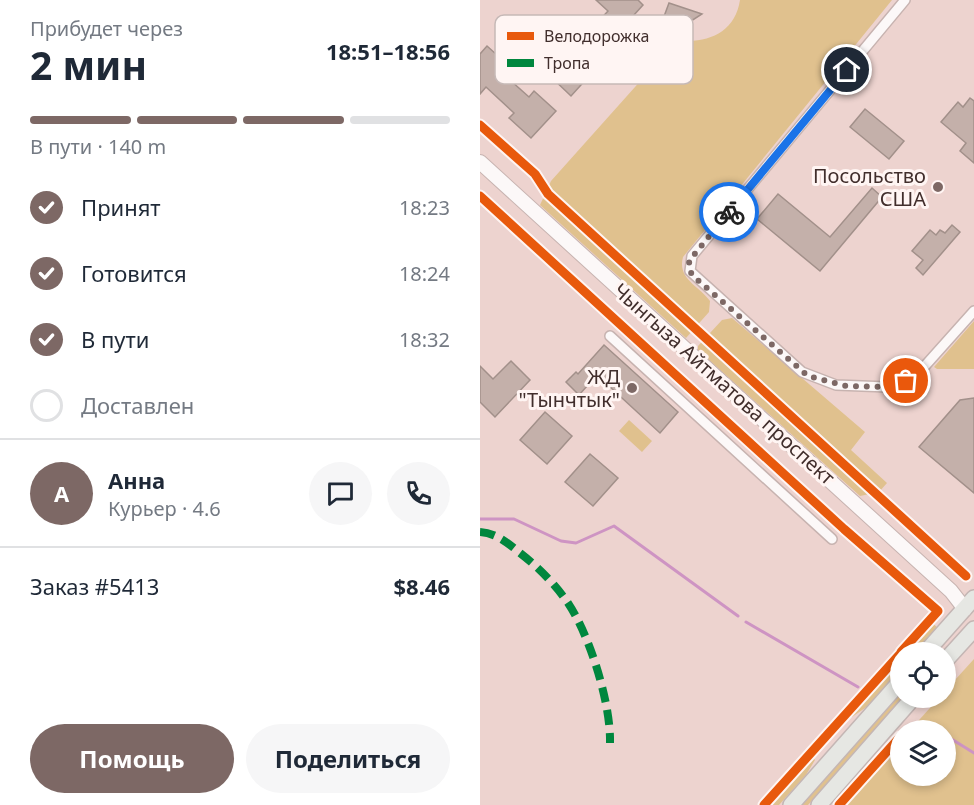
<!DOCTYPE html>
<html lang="ru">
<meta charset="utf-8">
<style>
:root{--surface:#fff;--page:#f6f6f7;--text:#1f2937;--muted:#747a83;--line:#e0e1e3;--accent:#7d6865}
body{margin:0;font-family:"Noto Sans",sans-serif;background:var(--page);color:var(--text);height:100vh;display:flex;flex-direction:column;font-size:22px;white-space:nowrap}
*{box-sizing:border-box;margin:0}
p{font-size:20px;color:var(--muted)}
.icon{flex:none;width:33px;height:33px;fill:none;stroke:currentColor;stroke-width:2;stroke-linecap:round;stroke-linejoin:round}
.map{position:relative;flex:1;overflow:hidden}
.sheet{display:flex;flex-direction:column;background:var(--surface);width:480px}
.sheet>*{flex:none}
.fabs{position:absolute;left:410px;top:642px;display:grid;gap:12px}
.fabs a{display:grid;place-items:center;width:66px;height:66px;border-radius:50%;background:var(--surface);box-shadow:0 3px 9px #0003;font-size:30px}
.pin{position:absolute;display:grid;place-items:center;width:51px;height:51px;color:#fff;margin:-26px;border:3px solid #fff;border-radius:50%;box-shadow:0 2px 6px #0007}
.courier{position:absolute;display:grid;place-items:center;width:60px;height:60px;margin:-30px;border:4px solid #1a73e8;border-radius:50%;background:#fff;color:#222;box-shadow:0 2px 8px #0007}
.head em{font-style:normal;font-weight:700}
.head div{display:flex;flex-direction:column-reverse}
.head{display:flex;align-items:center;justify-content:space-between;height:102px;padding:0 30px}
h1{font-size:39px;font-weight:700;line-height:45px}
.bar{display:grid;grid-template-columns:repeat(4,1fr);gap:9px 6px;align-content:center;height:72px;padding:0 30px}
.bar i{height:8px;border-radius:4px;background:var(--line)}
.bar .active{background:var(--accent)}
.bar p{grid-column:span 4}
.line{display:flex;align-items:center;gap:15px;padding:0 30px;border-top:2px solid var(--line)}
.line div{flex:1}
.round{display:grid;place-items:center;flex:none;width:63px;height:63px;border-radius:32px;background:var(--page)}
ol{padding:0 30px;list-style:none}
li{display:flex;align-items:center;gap:18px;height:66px}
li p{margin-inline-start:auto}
li .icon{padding:6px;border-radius:50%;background:var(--accent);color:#fff;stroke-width:4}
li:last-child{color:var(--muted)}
li i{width:33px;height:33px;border:3px solid var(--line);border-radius:50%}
.cta{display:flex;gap:12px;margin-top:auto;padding:12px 30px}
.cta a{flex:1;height:69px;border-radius:36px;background:var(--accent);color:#fff;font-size:24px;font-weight:700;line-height:69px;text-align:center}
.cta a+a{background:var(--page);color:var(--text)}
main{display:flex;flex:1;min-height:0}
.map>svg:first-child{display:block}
</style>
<main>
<section class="sheet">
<div class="head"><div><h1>2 мин</h1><p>Прибудет через</p></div><em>18:51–18:56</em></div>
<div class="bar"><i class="active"></i><i class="active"></i><i class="active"></i><i></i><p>В пути · 140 m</p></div>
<ol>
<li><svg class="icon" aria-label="check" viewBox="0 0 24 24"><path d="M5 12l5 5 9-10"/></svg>Принят<p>18:23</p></li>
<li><svg class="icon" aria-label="check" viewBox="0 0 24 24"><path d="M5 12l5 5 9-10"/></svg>Готовится<p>18:24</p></li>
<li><svg class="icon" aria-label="check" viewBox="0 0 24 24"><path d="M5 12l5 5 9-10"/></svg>В пути<p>18:32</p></li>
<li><i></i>Доставлен</li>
</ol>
<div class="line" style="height:108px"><b class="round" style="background:var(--accent);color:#fff">А</b><div><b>Анна</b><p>Курьер · 4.6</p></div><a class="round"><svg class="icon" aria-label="chat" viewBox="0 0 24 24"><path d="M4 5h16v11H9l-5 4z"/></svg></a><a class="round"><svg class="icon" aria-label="phone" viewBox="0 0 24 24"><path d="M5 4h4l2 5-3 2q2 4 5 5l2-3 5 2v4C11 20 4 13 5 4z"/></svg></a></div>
<div class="line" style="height:78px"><div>Заказ #5413</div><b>$8.46</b></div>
<div class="cta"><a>Помощь</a><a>Поделиться</a></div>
</section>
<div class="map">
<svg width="494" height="805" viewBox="0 0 494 805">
<rect width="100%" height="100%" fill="#edd3cf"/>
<!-- green -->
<path fill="#e0c18e" d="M 260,0 L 412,0 L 203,257 C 197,279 219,286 230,301 L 229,312 L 206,338 L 60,205 L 71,181 L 197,40 C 227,44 255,33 260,0 Z
M 252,318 L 385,432 L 371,450 L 407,483 L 399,492 L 380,496 L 218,350 L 218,346 L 242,320 Z
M 494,321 L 494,369 L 457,369 L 454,367 Z
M 149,420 L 172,441 L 162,452 L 139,431 Z
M 450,621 L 458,628 L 436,652 L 421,652 Z
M 420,654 L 420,670 L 388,706 L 372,717 L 367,713 Z
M 494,659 L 494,805 L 363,805 L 420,741 L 420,776 L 465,776 L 465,730 L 430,730 L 459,698 L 465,698 L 465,691 Z
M 420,694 L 420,698 L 423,698 L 328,805 L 322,805 Z
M 330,754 L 335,760 L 326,775 L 299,805 L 284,805 Z"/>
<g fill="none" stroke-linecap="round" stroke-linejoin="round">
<!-- stream -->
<path stroke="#ce94c3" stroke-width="3" d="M 0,519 L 34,519 L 81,541 L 96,543 L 134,526 L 258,616
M 266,622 L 378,687
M 442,725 L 455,730
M 465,735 L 494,753"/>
</g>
<!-- building -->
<path fill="#c4b0aa" stroke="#a2908a" stroke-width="1.5" d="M 116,0 L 158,0 L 163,5 L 144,26 L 150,31 L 91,96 L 69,75 L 128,11 Z
M 189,3 L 222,14 L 205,25 L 182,22 Z
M 7,46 L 27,64 L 20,71 L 49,97 L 54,91 L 76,111 L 51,138 L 29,118 L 34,113 L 6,87 L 0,94 L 0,54 Z
M 490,98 L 494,101 L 494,163 L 480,151 L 486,143 L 461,122 L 478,102 L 483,107 Z
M 385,109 L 424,141 L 409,159 L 370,127 Z
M 392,188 L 402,197 L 340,271 L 277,219 L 298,194 L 350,237 Z
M 472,225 L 480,232 L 443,275 L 436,268 L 443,260 L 432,251 L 450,230 L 456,235 L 460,230 L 465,233 Z
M 124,345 L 198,412 L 180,433 L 117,375 L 99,395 L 86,382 L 96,372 L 98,374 Z
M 31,361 L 50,380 L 15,417 L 0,402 L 0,366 L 13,379 Z
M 494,398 L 494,493 L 439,447 L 480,400 Z
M 65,412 L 92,436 L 67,464 L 40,440 Z
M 110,454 L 138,478 L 113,506 L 85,482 Z"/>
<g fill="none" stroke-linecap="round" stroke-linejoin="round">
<!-- street casing -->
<g stroke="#c7b3b0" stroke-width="12">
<path id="street" d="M 425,0 L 212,256 L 210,271 L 322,372 L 356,385 L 408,387 L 435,377 L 494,311
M 130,336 L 352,539"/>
</g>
<!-- secondary casing -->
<g stroke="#c7b3b0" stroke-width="16">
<path id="secondary" d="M 0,162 L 471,591 L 485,609"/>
</g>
<!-- primary casing -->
<g stroke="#c4b6b4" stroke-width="18">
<path id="primary" d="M 446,652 L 494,598
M 465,661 L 494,629
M 311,805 L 420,682
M 339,805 L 433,698"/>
</g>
<!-- street -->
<use href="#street" stroke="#fcf8f8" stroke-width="9"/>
<!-- secondary -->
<use href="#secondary" stroke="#fcf8f8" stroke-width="14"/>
<!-- primary -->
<use href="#primary" stroke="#e6e7e3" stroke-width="15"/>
<!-- quiet -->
<path stroke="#00873e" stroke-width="8" stroke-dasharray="15 8" stroke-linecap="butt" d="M 0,532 C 16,533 28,543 40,553 C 58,567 75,584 88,603 C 110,636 131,704 130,743"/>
<!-- cycleway casing -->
<g stroke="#fff5f3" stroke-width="13">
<path id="cycleway" d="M 0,125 L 55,174 L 68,194 L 486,576
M 0,196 L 364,529 L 458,611 L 421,652
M 284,805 L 420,654
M 359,805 L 420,737"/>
</g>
<!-- cycleway -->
<use href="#cycleway" stroke="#e8590c" stroke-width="9"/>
</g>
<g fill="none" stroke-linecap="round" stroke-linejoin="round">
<!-- done -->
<path stroke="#7d6865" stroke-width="6" stroke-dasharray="0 10.8" d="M 249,212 L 209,261 L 210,271 L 213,276 L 328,376 L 366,386 L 408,387 L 426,381"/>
<!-- route -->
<path stroke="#1a73e8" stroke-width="8" d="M 249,212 L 367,70"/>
</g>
<!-- markers -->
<g fill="#7d6865" stroke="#fff5f3" stroke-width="2">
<circle cx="458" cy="187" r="6"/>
<circle cx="152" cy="388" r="6"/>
</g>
<g text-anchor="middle" stroke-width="6" stroke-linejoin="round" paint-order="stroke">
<!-- poi labels -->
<g font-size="20" fill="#412e2c" stroke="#fff5f3" text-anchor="end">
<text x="446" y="183">Посольство<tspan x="446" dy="23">США</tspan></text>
<text x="140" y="384">ЖД<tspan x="140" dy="23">"Тынчтык"</tspan></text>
</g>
<!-- street labels -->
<g font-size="20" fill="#412e2c" stroke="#fff5f3">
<text transform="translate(244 384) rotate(42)" y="7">Чынгыза Айтматова проспект</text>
</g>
</g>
<!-- legend -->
<rect x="15" y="15" width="198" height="69" rx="9" fill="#fff5f3" stroke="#c6b9b7" stroke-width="1.5"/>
<rect x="27" y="32" width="27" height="8" fill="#e8590c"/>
<rect x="27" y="59" width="27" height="8" fill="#00873e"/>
<g font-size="16" fill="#412e2c">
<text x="64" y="42">Велодорожка</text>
<text x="64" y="69">Тропа</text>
</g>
</svg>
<div class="fabs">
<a><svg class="icon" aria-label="locate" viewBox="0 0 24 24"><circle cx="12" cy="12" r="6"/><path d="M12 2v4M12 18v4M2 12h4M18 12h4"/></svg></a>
<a><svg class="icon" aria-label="layers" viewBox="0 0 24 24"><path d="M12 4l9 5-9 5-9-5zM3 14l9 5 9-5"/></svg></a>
</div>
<div class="pin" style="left:426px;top:381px;background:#ea580c"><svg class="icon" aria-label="bag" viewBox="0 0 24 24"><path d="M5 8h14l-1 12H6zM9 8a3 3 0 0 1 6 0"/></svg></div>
<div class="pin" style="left:367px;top:70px;background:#1f2937"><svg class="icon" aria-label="home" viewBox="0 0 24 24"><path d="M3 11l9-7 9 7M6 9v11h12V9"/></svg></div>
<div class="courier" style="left:249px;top:212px"><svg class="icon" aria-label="bike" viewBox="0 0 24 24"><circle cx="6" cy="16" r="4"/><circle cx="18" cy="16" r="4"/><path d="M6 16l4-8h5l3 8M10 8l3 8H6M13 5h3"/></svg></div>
</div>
</main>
